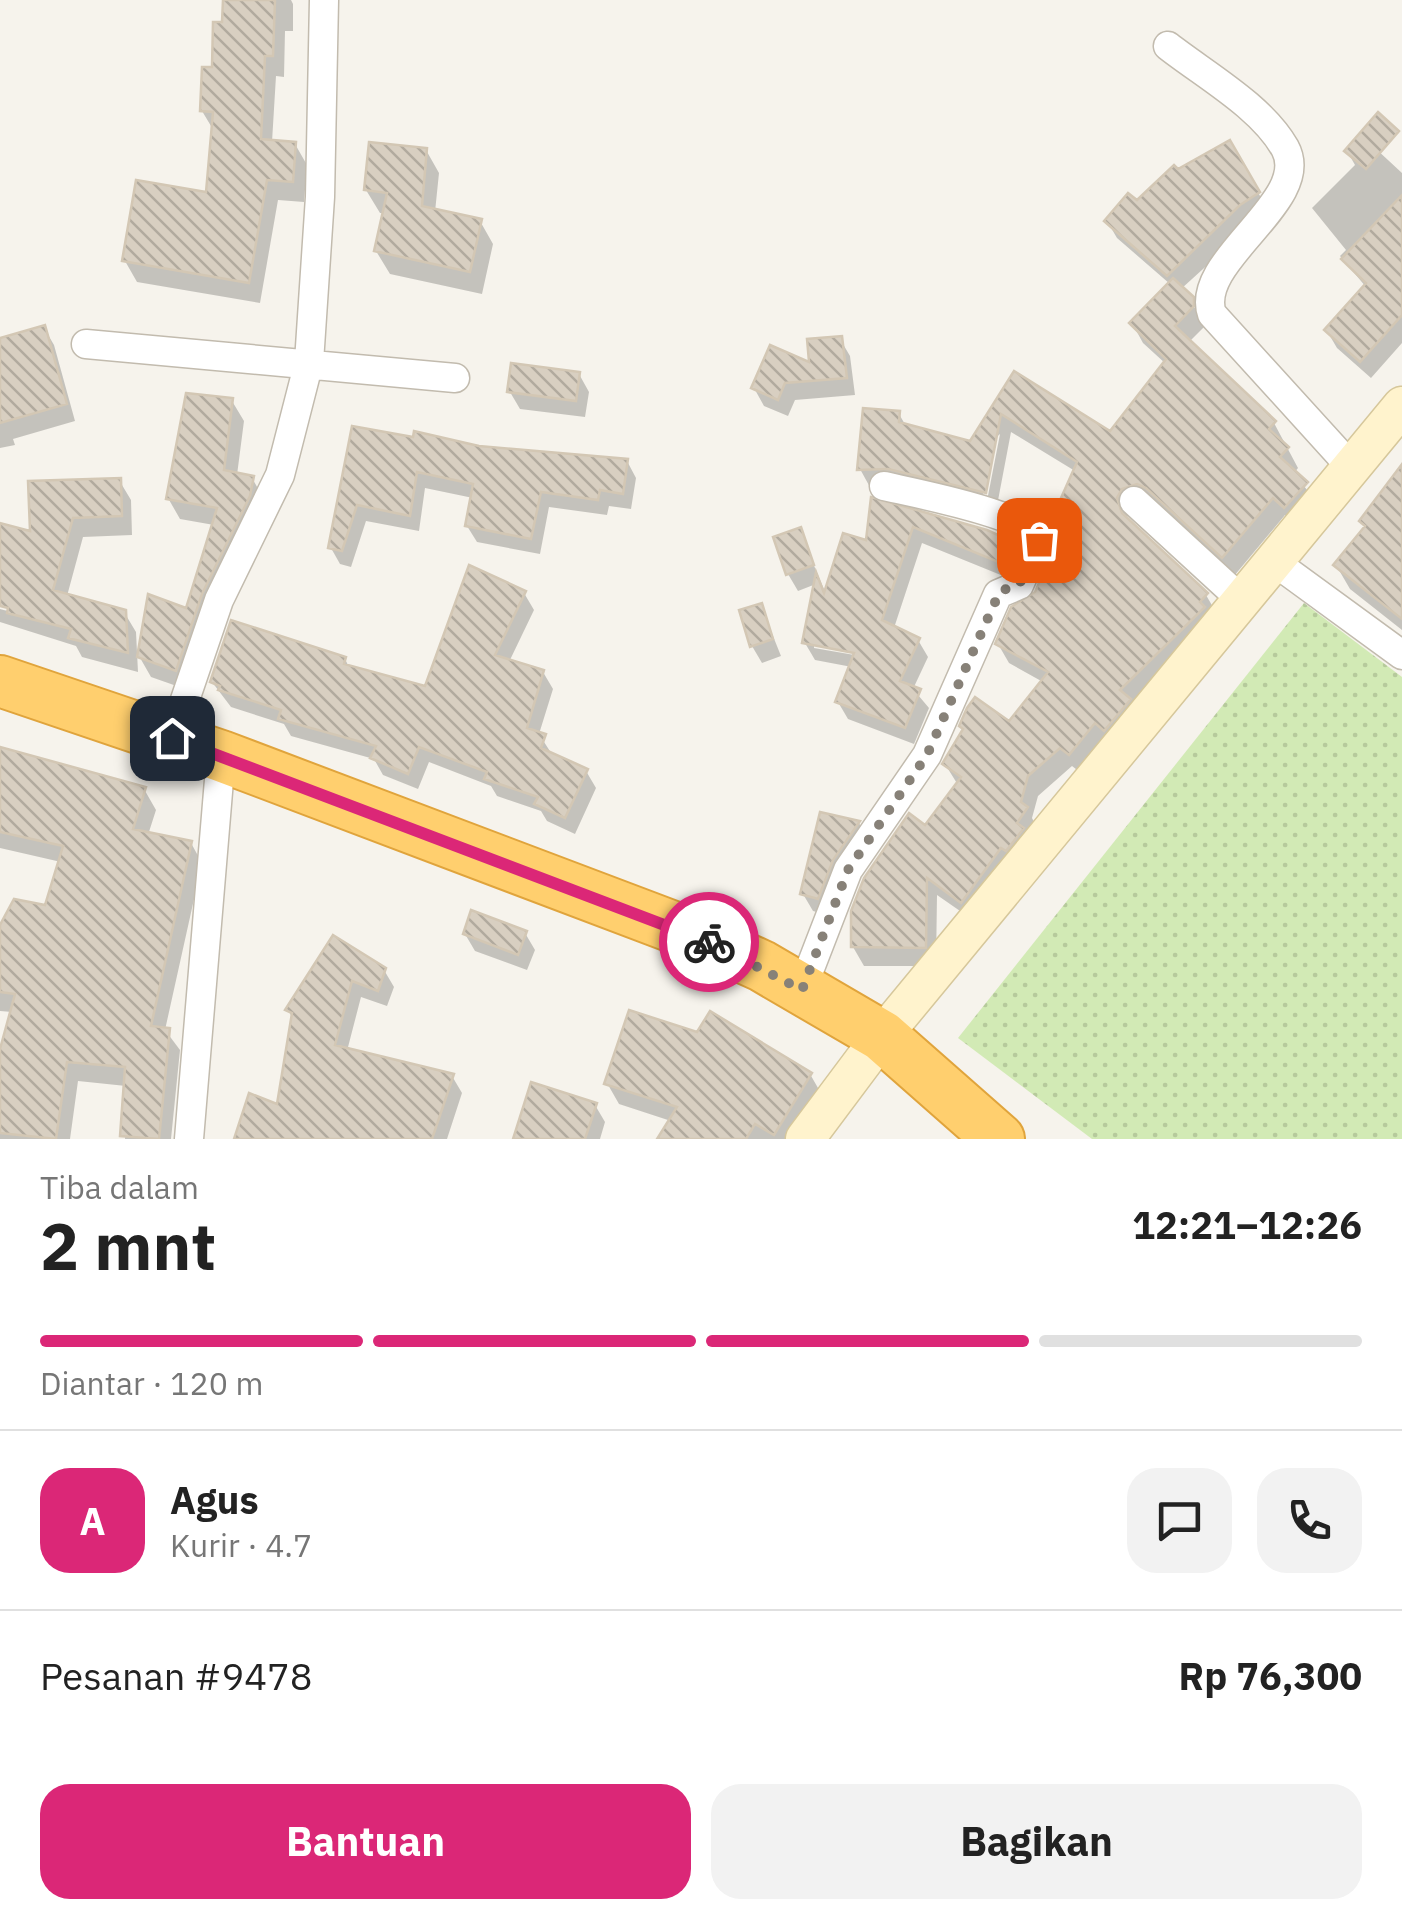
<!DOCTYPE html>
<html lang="id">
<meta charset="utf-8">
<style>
:root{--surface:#fff;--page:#f2f2f2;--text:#222;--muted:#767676;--line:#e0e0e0;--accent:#db2777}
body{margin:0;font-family:"IBM Plex Sans",sans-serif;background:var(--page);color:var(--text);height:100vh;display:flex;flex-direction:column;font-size:38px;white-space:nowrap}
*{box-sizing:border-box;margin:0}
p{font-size:32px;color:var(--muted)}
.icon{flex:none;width:55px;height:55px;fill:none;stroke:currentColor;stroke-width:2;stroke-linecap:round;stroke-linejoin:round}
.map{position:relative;height:1139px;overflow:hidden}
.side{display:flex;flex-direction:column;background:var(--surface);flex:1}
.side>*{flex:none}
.pin{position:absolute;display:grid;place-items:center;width:85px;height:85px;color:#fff;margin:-42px;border-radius:20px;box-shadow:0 5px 15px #0006}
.courier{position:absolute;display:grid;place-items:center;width:100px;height:100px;margin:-50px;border:8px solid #db2777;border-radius:50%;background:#fff;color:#222;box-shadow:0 2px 12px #0007}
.headline em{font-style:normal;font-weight:700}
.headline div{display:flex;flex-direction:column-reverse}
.headline{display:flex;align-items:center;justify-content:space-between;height:170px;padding:0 40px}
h1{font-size:65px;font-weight:700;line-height:75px}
.bar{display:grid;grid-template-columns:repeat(4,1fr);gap:15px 10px;align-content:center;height:120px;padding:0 40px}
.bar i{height:12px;border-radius:8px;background:var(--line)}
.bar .active{background:var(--accent)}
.bar p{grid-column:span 4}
.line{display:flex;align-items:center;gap:25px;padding:0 40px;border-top:2px solid var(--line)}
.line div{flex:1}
.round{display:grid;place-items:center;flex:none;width:105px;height:105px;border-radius:30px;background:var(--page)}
.action{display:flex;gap:20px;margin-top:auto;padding:20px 40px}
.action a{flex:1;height:115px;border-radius:30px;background:var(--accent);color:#fff;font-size:40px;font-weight:700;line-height:115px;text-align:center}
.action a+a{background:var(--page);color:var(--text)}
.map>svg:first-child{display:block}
</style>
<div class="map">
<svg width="1402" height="1139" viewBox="0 0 1402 1139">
<defs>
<pattern id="grass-dots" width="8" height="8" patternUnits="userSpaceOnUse" patternTransform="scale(2.5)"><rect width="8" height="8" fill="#d2eab5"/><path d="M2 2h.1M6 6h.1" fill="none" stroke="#b6ca9c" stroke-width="1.8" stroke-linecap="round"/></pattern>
<pattern id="building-back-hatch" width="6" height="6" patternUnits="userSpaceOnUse" patternTransform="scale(2.5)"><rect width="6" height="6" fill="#d8cfc1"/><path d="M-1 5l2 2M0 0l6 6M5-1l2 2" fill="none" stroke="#b1aa9e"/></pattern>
</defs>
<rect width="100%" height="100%" fill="#f6f3ec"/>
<!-- grass -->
<path fill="url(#grass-dots)" d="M 1304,603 L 1402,677 L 1402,1139 L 1092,1139 L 958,1038 Z"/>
<!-- shadow -->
<path fill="#0003" fill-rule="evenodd" d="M 225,0 L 291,0 L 293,4 L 293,31 L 285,31 L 284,77 L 276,76 L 272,142 L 295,144 L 307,165 L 304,202 L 278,200 L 260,303 L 137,282 L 125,261 L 209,195 L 214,131 L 202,111 L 225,25 Z
M 1361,135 L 1402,173 L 1402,343 L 1371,378 L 1337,348 L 1327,331 L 1366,287 L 1340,256 L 1346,250 L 1312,208 L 1355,165 L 1347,151 Z
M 1230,143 L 1268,210 L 1181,289 L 1203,319 L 1204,327 L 1189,342 L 1274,423 L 1298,468 L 1294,473 L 1317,503 L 1296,526 L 1285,515 L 1234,576 L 1132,508 L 1126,519 L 1206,595 L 1217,614 L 1081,773 L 1072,766 L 1038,796 L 1032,818 L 1037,828 L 973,920 L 937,895 L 936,966 L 864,966 L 853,947 L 958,785 L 945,764 L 1009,725 L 1043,682 L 1009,663 L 998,644 L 1037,594 L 1058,547 L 1075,471 L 1011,432 L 996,511 L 871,489 L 860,469 L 899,414 L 906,426 L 971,444 L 1015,374 L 1110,434 L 1166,364 L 1143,343 L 1132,323 L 1170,284 L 1117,238 L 1107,221 ZM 1000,434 L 986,506 L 981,505 L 993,440 Z
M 426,150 L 439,173 L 435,212 L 480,221 L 493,244 L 482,294 L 390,274 L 376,251 L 385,213 L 380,213 L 366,190 Z
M 44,328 L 54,345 L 75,421 L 13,439 L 15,445 L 0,448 L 0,347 Z
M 840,339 L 850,356 L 855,395 L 795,400 L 788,416 L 764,406 L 754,388 L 811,366 Z
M 579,374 L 589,392 L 585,417 L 520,409 L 510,392 Z
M 232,401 L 244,421 L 237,475 L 252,478 L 264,499 L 188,690 L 151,677 L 139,656 L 188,611 L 214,525 L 180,519 L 168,498 Z
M 354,429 L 479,448 L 627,461 L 636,478 L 631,509 L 609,506 L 607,515 L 549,507 L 540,554 L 477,542 L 467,526 L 473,498 L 425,488 L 419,531 L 366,521 L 351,567 L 340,564 L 331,548 Z
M 1402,468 L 1402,630 L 1350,589 L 1336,565 L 1366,528 L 1362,521 Z
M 119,480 L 131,500 L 132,535 L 83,537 L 67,596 L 124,612 L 136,632 L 138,672 L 82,657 L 76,646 L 0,622 L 0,609 L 19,614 L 0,604 L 0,526 L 32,534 Z
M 873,500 L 1016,546 L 1026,563 L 1018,582 L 922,543 L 894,628 L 918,640 L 928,657 L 913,689 L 929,708 L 914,744 L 848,719 L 838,702 L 852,667 L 815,660 L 805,643 L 816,584 L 798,591 L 788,574 L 799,530 L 826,594 L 868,544 ZM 814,643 L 867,653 L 866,657 L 814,648 Z
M 524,593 L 534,610 L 509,662 L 543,672 L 553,689 L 539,734 L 553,756 L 586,771 L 596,788 L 575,834 L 547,821 L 541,811 L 497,796 L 491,786 L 429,762 L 418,789 L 383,775 L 374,759 L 291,736 L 284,724 L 231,707 L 212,682 L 345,659 L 350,669 L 427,689 Z
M 761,606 L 781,656 L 762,663 L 752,646 Z
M 0,750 L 144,789 L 156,810 L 148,835 L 191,843 L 202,863 L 165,1030 L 180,1050 L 171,1139 L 125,1139 L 126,1086 L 78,1081 L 70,1139 L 0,1139 L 0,1047 L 12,1012 L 0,1011 L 0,930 L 47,908 L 61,862 L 0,848 Z
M 822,815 L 859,823 L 868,840 L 828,915 L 813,911 L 803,894 Z
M 525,933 L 535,950 L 527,970 L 475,951 L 465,934 Z
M 334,938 L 384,970 L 394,987 L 387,1006 L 361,997 L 347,1051 L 452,1076 L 462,1093 L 447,1139 L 237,1139 L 279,1108 L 293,1019 L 288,1010 Z
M 810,1074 L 822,1095 L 795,1139 L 660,1139 L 671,1121 L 619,1104 L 607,1083 Z
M 595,1105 L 605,1122 L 600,1139 L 515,1139 Z"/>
<!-- building -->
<path fill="url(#building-back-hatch)" stroke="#d3c7b4" stroke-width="2.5" d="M 223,0 L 275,0 L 273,56 L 265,56 L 261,139 L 296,142 L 293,182 L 267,180 L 249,283 L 122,261 L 136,180 L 206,192 L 213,112 L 200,111 L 202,67 L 212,67 L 213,22 L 222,22 Z
M 1378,112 L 1399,131 L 1366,169 L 1344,151 Z
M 1230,140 L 1260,192 L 1240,205 L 1167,276 L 1104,221 L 1128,193 L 1137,200 L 1174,165 L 1178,169 Z
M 369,142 L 427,148 L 422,206 L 482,219 L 470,272 L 374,251 L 387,193 L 364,190 Z
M 1402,195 L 1402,315 L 1360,362 L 1324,330 L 1366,283 L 1341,259 Z
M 1173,278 L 1194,297 L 1194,306 L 1175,326 L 1276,421 L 1269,429 L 1289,447 L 1280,457 L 1308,482 L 1284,508 L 1273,498 L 1222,558 L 1146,488 L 1137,484 L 1122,489 L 1117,498 L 1122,513 L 1208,593 L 1200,602 L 1205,607 L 1120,690 L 1131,699 L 1104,731 L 1095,723 L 1069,755 L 1060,748 L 1028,776 L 1021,802 L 1028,807 L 1017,823 L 1024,828 L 1006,851 L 1001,848 L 961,903 L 927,878 L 926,948 L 851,947 L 851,911 L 864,878 L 909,813 L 925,825 L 961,777 L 942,764 L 963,729 L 959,726 L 967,708 L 975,697 L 1009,721 L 1048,672 L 995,644 L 1011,607 L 1035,592 L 1055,546 L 1056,536 L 1049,525 L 1077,462 L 1001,414 L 986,493 L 888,469 L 857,470 L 863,408 L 900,411 L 899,422 L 970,441 L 1014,371 L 1110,431 L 1166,359 L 1129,323 Z
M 45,325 L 67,404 L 0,423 L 0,338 Z
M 842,336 L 847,378 L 785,383 L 778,400 L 751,388 L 770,345 L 809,362 L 807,339 Z
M 511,363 L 580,372 L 576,401 L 507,392 Z
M 186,393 L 233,398 L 224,470 L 254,476 L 250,496 L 202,594 L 176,671 L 137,657 L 148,594 L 186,608 L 217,508 L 166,499 Z
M 352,426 L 413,437 L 414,431 L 479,446 L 628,459 L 623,494 L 600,490 L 598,500 L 541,492 L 531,539 L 465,526 L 473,484 L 417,472 L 410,516 L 357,505 L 342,551 L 328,548 Z
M 1402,464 L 1402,619 L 1333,565 L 1365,526 L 1359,521 Z
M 121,478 L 122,516 L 73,518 L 53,590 L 126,610 L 128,653 L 68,638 L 71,629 L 7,613 L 8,608 L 0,606 L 0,523 L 30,531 L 28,481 Z
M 871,497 L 987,530 L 1018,544 L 1008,566 L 913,527 L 882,620 L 920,638 L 900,681 L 921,689 L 905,728 L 835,702 L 854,653 L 802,643 L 816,572 L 824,593 L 843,533 L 866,540 Z
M 801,527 L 814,565 L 786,575 L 773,537 Z
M 469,565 L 526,591 L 495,655 L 544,670 L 527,728 L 546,734 L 541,748 L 588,769 L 565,818 L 534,804 L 538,797 L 484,779 L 487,772 L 419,747 L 408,774 L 370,758 L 376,746 L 278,719 L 281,710 L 218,690 L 220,686 L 210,682 L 231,620 L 346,657 L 344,664 L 425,686 Z
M 762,603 L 773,639 L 750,647 L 739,610 Z
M 0,747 L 146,787 L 133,829 L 192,841 L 151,1026 L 170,1028 L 159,1139 L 120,1136 L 125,1067 L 67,1062 L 56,1139 L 0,1133 L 0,1049 L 15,994 L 0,992 L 0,925 L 14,899 L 45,905 L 63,846 L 0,832 Z
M 820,812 L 860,821 L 833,860 L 818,899 L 800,894 Z
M 471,910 L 527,931 L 518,955 L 463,934 Z
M 333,935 L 386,968 L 378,991 L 352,981 L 335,1045 L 454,1074 L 432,1139 L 234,1139 L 249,1093 L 277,1104 L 292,1013 L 285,1010 Z
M 629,1010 L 697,1032 L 710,1011 L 812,1073 L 774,1135 L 755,1124 L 746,1139 L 657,1139 L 677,1107 L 604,1084 Z
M 531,1082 L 597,1103 L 585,1139 L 513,1139 Z"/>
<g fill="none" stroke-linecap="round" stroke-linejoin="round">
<!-- street casing -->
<g stroke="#c2bbae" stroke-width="31">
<path id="street" d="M 1168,46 C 1205,75 1261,106 1285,148 C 1314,201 1193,260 1212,314 L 1352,468
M 86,344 L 455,378
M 1134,501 L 1244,602
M 1276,563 L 1402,655
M 172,738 L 219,600 L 280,475 L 309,362 L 320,197 L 324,0
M 802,989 L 848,870 L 927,755 L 998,594 L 1019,585 L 1039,540 C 1027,514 914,493 884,486
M 189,1139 L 221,756"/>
</g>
<!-- secondary casing -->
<g stroke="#d6c79b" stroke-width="41">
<path id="secondary" d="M 805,1139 L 882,1036 L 1402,406"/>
</g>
<!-- highway casing -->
<g stroke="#e0a43c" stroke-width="54">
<path id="highway" d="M 0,681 L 221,756 L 689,933 L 762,966 L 882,1036 L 999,1139"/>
</g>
<!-- street -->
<use href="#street" stroke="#fff" stroke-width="28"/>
<!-- secondary -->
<use href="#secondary" stroke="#fff3cd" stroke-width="38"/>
<!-- highway -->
<use href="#highway" stroke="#ffcf6e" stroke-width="50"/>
</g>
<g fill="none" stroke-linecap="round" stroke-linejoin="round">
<!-- done -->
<path stroke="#878178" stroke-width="10" stroke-dasharray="0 18" d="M 709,942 L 802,990 L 848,870 L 927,755 L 1000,591 L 1019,585 L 1039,540"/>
<!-- route -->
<path stroke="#db2777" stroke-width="12" d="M 172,738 L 709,942"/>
</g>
</svg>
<div class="pin" style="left:1039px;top:540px;background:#ea580c"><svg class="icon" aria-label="bag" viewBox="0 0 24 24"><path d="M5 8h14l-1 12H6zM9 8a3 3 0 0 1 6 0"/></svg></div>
<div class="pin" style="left:172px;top:738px;background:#1f2937"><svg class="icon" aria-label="home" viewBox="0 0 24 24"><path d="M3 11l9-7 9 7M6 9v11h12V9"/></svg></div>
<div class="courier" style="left:709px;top:942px"><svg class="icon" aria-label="bike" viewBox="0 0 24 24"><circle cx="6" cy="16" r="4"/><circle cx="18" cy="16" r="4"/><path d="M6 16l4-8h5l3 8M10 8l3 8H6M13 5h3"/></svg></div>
</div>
<section class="side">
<div class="headline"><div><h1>2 mnt</h1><p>Tiba dalam</p></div><em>12:21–12:26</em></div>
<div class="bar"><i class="active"></i><i class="active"></i><i class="active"></i><i></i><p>Diantar · 120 m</p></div>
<div class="line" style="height:180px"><b class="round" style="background:var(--accent);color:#fff">A</b><div><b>Agus</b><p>Kurir · 4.7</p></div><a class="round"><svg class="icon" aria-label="chat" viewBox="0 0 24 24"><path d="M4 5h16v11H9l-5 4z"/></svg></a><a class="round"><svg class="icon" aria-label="phone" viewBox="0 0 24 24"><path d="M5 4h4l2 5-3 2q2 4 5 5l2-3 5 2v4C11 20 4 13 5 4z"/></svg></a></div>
<div class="line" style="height:130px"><div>Pesanan #9478</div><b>Rp 76,300</b></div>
<div class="action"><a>Bantuan</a><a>Bagikan</a></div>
</section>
